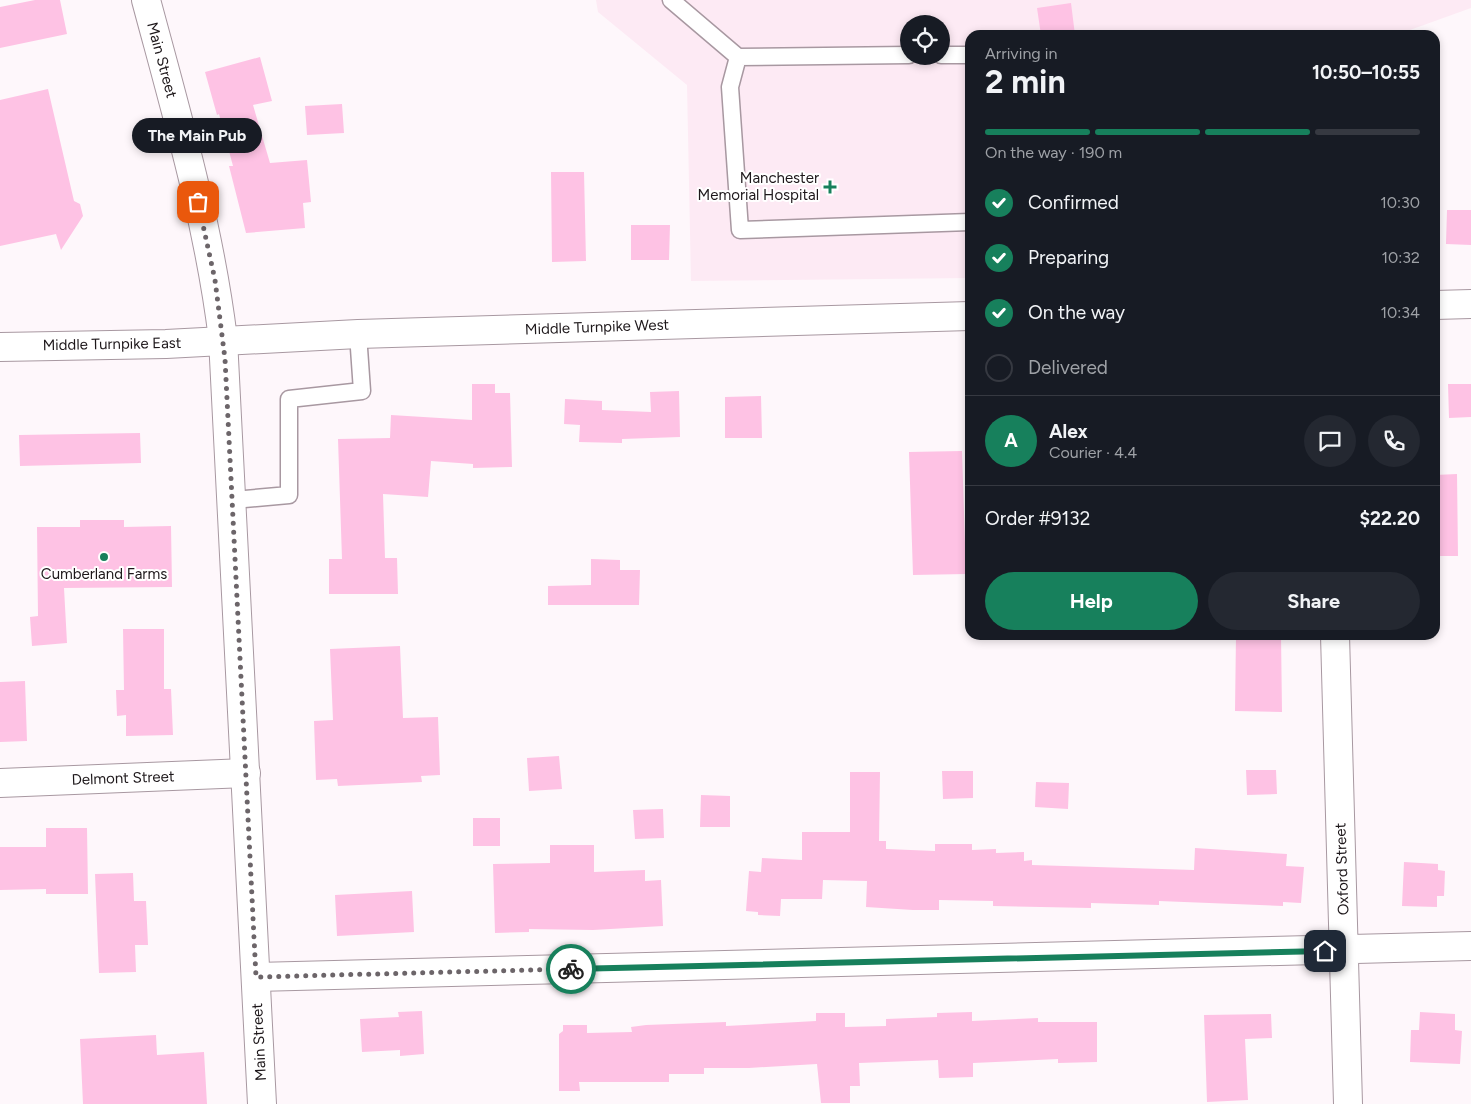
<!DOCTYPE html>
<meta charset="utf-8">
<style>
:root{--surface:#171b24;--page:#242831;--text:#f1f3f6;--muted:#9ea1a6;--line:#363941;--accent:#17805c}
body{margin:0;font-family:Figtree,sans-serif;background:var(--page);color:var(--text);height:100vh;display:flex;flex-direction:column;font-size:19px;white-space:nowrap}
*{box-sizing:border-box;margin:0}
p{font-size:16px;color:var(--muted)}
.icon{flex:none;width:28px;height:28px;fill:none;stroke:currentColor;stroke-width:2;stroke-linecap:round;stroke-linejoin:round}
.map{position:relative;flex:1;overflow:hidden}
.side{position:absolute;left:965px;top:30px;width:475px;height:610px;display:flex;flex-direction:column;background:var(--surface);border-radius:15px;box-shadow:0 2px 8px #0003}
.side>*{flex:none}
.tools{position:absolute;left:900px;top:15px;display:grid;gap:10px}
.tools a{display:grid;place-items:center;width:50px;height:50px;border-radius:50%;background:var(--surface);box-shadow:0 2px 8px #0003;font-size:25px}
.pin{position:absolute;display:grid;place-items:center;width:42px;height:42px;color:#fff;margin:-21px;border-radius:10px;box-shadow:0 2px 8px #0006}
.courier{position:absolute;display:grid;place-items:center;width:50px;height:50px;margin:-25px;border:4px solid #17805c;border-radius:50%;background:#fff;color:#222;box-shadow:0 1px 6px #0007}
.bubble{position:absolute;height:35px;border-radius:18px;background:var(--surface);box-shadow:0 2px 8px #0003;font-size:16px;font-weight:700;line-height:35px;text-align:center}
.overview em{font-style:normal;font-weight:700}
.overview div{display:flex;flex-direction:column-reverse}
.overview{display:flex;align-items:center;justify-content:space-between;height:85px;padding:0 20px}
h1{font-size:32px;font-weight:700;line-height:38px}
.bar{display:grid;grid-template-columns:repeat(4,1fr);gap:8px 5px;align-content:center;height:60px;padding:0 20px}
.bar i{height:6px;border-radius:4px;background:var(--line)}
.bar .current{background:var(--accent)}
.bar p{grid-column:span 4}
.line{display:flex;align-items:center;gap:12px;padding:0 20px;border-top:1px solid var(--line)}
.line div{flex:1}
.round{display:grid;place-items:center;flex:none;width:52px;height:52px;border-radius:26px;background:var(--page)}
ol{padding:0 20px;list-style:none}
li{display:flex;align-items:center;gap:15px;height:55px}
li p{margin-inline-start:auto}
li .icon{padding:5px;border-radius:50%;background:var(--accent);color:#fff;stroke-width:4}
li:last-child{color:var(--muted)}
li i{width:28px;height:28px;border:2px solid var(--line);border-radius:50%}
.action{display:flex;gap:10px;margin-top:auto;padding:10px 20px}
.action a{flex:1;height:58px;border-radius:30px;background:var(--accent);color:#fff;font-size:20px;font-weight:700;line-height:58px;text-align:center}
.action a+a{background:var(--page);color:var(--text)}
.map>svg:first-child{display:block}
</style>
<div class="map">
<svg width="1471" height="1104" viewBox="0 0 1471 1104">
<rect width="100%" height="100%" fill="#fef7fb"/>
<!-- built -->
<path fill="#fdeaf4" fill-rule="evenodd" d="M 596,0 L 1471,0 L 1471,8 L 1396,35 L 970,35 L 970,278 L 691,281 L 687,85 L 598,12 ZM 909,24 L 941,24 L 941,56 L 909,56 Z"/>
<!-- building -->
<path fill="#fec2e4" d="M 35,0 L 60,0 L 67,34 L 0,48 L 0,7 Z
M 1071,3 L 1075,35 L 1041,35 L 1037,8 Z
M 260,57 L 272,101 L 253,105 L 270,163 L 307,160 L 311,202 L 303,203 L 305,228 L 246,233 L 229,166 L 233,166 L 219,114 L 217,115 L 205,72 Z
M 48,89 L 74,201 L 80,204 L 83,216 L 61,250 L 56,234 L 0,246 L 0,100 Z
M 342,104 L 344,133 L 307,135 L 305,106 Z
M 551,172 L 584,172 L 586,261 L 552,262 Z
M 1447,210 L 1471,210 L 1471,245 L 1446,244 Z
M 631,225 L 670,225 L 669,260 L 631,260 Z
M 472,384 L 495,384 L 495,393 L 510,393 L 512,467 L 473,468 L 473,464 L 431,461 L 428,497 L 383,494 L 385,558 L 397,558 L 398,594 L 329,594 L 329,559 L 342,559 L 338,439 L 390,438 L 391,415 L 472,420 Z
M 1448,384 L 1471,384 L 1471,417 L 1449,418 Z
M 679,391 L 680,437 L 622,439 L 622,443 L 579,442 L 580,425 L 564,424 L 565,399 L 602,401 L 602,410 L 651,412 L 650,392 Z
M 761,396 L 762,438 L 725,438 L 725,397 Z
M 140,433 L 141,463 L 20,466 L 19,435 Z
M 962,451 L 966,574 L 913,575 L 909,452 Z
M 1457,474 L 1458,556 L 1435,556 L 1435,475 Z
M 80,520 L 124,520 L 124,527 L 171,526 L 172,587 L 64,588 L 67,643 L 32,646 L 30,617 L 38,616 L 37,527 L 80,527 Z
M 591,559 L 620,560 L 620,570 L 640,570 L 639,605 L 548,605 L 548,586 L 591,585 Z
M 123,629 L 164,629 L 164,689 L 171,689 L 173,735 L 126,736 L 126,715 L 117,716 L 116,690 L 124,690 Z
M 1236,635 L 1281,635 L 1282,712 L 1235,711 Z
M 400,646 L 403,718 L 438,717 L 440,775 L 421,776 L 422,782 L 338,786 L 337,779 L 316,780 L 314,721 L 333,720 L 330,649 Z
M 25,681 L 27,741 L 0,742 L 0,682 Z
M 559,756 L 562,789 L 529,791 L 527,758 Z
M 1246,770 L 1276,770 L 1277,794 L 1247,795 Z
M 942,771 L 973,771 L 973,798 L 943,799 Z
M 850,772 L 880,772 L 879,841 L 886,841 L 886,849 L 935,851 L 935,844 L 972,844 L 972,850 L 996,849 L 996,853 L 1024,852 L 1024,861 L 1032,860 L 1032,865 L 1194,870 L 1195,848 L 1287,854 L 1286,866 L 1304,867 L 1301,903 L 1283,902 L 1283,906 L 1159,901 L 1159,905 L 1091,903 L 1091,908 L 993,906 L 993,901 L 939,900 L 939,910 L 913,910 L 866,907 L 867,881 L 823,880 L 822,899 L 781,899 L 780,916 L 758,915 L 758,912 L 746,911 L 749,871 L 761,872 L 762,858 L 802,860 L 802,832 L 850,832 Z
M 1036,782 L 1069,783 L 1068,809 L 1035,807 Z
M 701,795 L 730,796 L 730,827 L 700,827 Z
M 663,809 L 664,838 L 635,839 L 633,810 Z
M 473,818 L 500,818 L 500,846 L 473,846 Z
M 46,828 L 87,828 L 88,894 L 46,894 L 46,889 L 0,890 L 0,847 L 46,847 Z
M 550,845 L 594,845 L 594,872 L 645,870 L 645,881 L 661,880 L 663,926 L 593,930 L 529,929 L 529,932 L 495,933 L 493,864 L 550,863 Z
M 1404,862 L 1438,864 L 1438,870 L 1445,871 L 1444,896 L 1437,896 L 1437,907 L 1402,906 Z
M 133,873 L 134,901 L 146,901 L 148,945 L 135,945 L 136,972 L 99,973 L 95,874 Z
M 412,891 L 414,932 L 337,936 L 335,895 Z
M 422,1011 L 424,1054 L 400,1056 L 400,1050 L 362,1052 L 360,1019 L 399,1017 L 398,1012 Z
M 972,1012 L 972,1021 L 1038,1018 L 1038,1022 L 1097,1022 L 1097,1062 L 1058,1063 L 1058,1059 L 973,1063 L 973,1077 L 939,1078 L 938,1060 L 859,1063 L 860,1086 L 850,1086 L 850,1103 L 821,1103 L 817,1064 L 749,1068 L 704,1068 L 704,1074 L 669,1074 L 669,1082 L 579,1082 L 580,1091 L 559,1091 L 559,1034 L 563,1031 L 563,1025 L 587,1025 L 587,1033 L 632,1032 L 631,1027 L 646,1025 L 726,1022 L 726,1026 L 816,1021 L 816,1013 L 845,1013 L 845,1027 L 886,1026 L 886,1019 L 937,1017 L 937,1013 Z
M 1420,1012 L 1455,1014 L 1455,1030 L 1462,1031 L 1460,1064 L 1410,1062 L 1411,1030 L 1419,1030 Z
M 1271,1014 L 1272,1038 L 1245,1039 L 1248,1100 L 1207,1102 L 1204,1015 Z
M 156,1035 L 157,1055 L 204,1052 L 207,1104 L 83,1104 L 80,1039 Z"/>
<g fill="none" stroke-linecap="round" stroke-linejoin="round">
<!-- lane casing -->
<g stroke="#a898a1" stroke-width="19">
<path id="lane" d="M 671,0 L 738,57 L 909,55
M 941,55 L 970,55
M 738,57 L 730,87 L 740,230 L 970,222
M 233,500 L 289,495 L 289,399 L 362,391 L 358,334"/>
</g>
<!-- street casing -->
<g stroke="#a898a1" stroke-width="30">
<path id="street" d="M 1335,635 L 1348,1104
M 0,783 L 246,773
M 256,977 L 1471,946"/>
</g>
<!-- secondary casing -->
<g stroke="#a898a1" stroke-width="30">
<path id="secondary" d="M 1435,305 L 1471,304
M 0,347 L 166,344 L 358,334 L 970,316"/>
</g>
<!-- primary casing -->
<g stroke="#a898a1" stroke-width="30">
<path id="primary" d="M 146,0 C 176,112 209,224 223,339 L 262,1104"/>
</g>
<!-- lane -->
<use href="#lane" stroke="#fff" stroke-width="16"/>
<!-- street -->
<use href="#street" stroke="#fff" stroke-width="28"/>
<!-- secondary -->
<use href="#secondary" stroke="#fff" stroke-width="28"/>
<!-- primary -->
<use href="#primary" stroke="#fff" stroke-width="28"/>
</g>
<g fill="none" stroke-linecap="round" stroke-linejoin="round">
<!-- done -->
<path stroke="#6c6569" stroke-width="5" stroke-dasharray="0 9" d="M 198,202 L 215,280 L 225,359 L 256,977 L 571,969"/>
<!-- route -->
<path stroke="#17805c" stroke-width="6" d="M 571,969 L 1325,951"/>
</g>
<!-- markers -->
<g fill="#17805c" stroke="#fff" stroke-width="2">
<path d="M827.5 179.5h5v5h5v5h-5v5h-5v-5h-5v-5h5z"/>
<circle cx="104" cy="557" r="5"/>
</g>
<g text-anchor="middle" stroke-width="4" stroke-linejoin="round" paint-order="stroke">
<!-- street labels -->
<g font-size="15" fill="#1d171a" stroke="#fff">
<text transform="translate(162 60) rotate(75)" y="5">Main Street</text>
<text transform="translate(597 327) rotate(-2)" y="5">Middle Turnpike West</text>
<text transform="translate(112 344) rotate(-1)" y="5">Middle Turnpike East</text>
<text transform="translate(123 778) rotate(-2)" y="5">Delmont Street</text>
<text transform="translate(1342 869) rotate(-92)" y="5">Oxford Street</text>
<text transform="translate(259 1042) rotate(-93)" y="5">Main Street</text>
</g>
<!-- poi labels -->
<g font-size="15" fill="#1d171a" stroke="#fff" text-anchor="end">
<text x="819" y="183">Manchester<tspan x="819" dy="17">Memorial Hospital</tspan></text>
<text x="104" y="579" text-anchor="middle">Cumberland Farms</text>
</g>
</g>
</svg>
<div class="tools">
<a><svg class="icon" aria-label="locate" viewBox="0 0 24 24"><circle cx="12" cy="12" r="6"/><path d="M12 2v4M12 18v4M2 12h4M18 12h4"/></svg></a>
</div>
<div class="pin" style="left:198px;top:202px;background:#ea580c"><svg class="icon" aria-label="bag" viewBox="0 0 24 24"><path d="M5 8h14l-1 12H6zM9 8a3 3 0 0 1 6 0"/></svg></div>
<div class="pin" style="left:1325px;top:951px;background:#1f2937"><svg class="icon" aria-label="home" viewBox="0 0 24 24"><path d="M3 11l9-7 9 7M6 9v11h12V9"/></svg></div>
<div class="courier" style="left:571px;top:969px"><svg class="icon" aria-label="bike" viewBox="0 0 24 24"><circle cx="6" cy="16" r="4"/><circle cx="18" cy="16" r="4"/><path d="M6 16l4-8h5l3 8M10 8l3 8H6M13 5h3"/></svg></div>
<div class="bubble" style="left:132px;top:118px;width:130px">The Main Pub</div>
<section class="side">
<div class="overview"><div><h1>2 min</h1><p>Arriving in</p></div><em>10:50–10:55</em></div>
<div class="bar"><i class="current"></i><i class="current"></i><i class="current"></i><i></i><p>On the way · 190 m</p></div>
<ol>
<li><svg class="icon" aria-label="check" viewBox="0 0 24 24"><path d="M5 12l5 5 9-10"/></svg>Confirmed<p>10:30</p></li>
<li><svg class="icon" aria-label="check" viewBox="0 0 24 24"><path d="M5 12l5 5 9-10"/></svg>Preparing<p>10:32</p></li>
<li><svg class="icon" aria-label="check" viewBox="0 0 24 24"><path d="M5 12l5 5 9-10"/></svg>On the way<p>10:34</p></li>
<li><i></i>Delivered</li>
</ol>
<div class="line" style="height:90px"><b class="round" style="background:var(--accent);color:#fff">A</b><div><b>Alex</b><p>Courier · 4.4</p></div><a class="round"><svg class="icon" aria-label="chat" viewBox="0 0 24 24"><path d="M4 5h16v11H9l-5 4z"/></svg></a><a class="round"><svg class="icon" aria-label="phone" viewBox="0 0 24 24"><path d="M5 4h4l2 5-3 2q2 4 5 5l2-3 5 2v4C11 20 4 13 5 4z"/></svg></a></div>
<div class="line" style="height:65px"><div>Order #9132</div><b>$22.20</b></div>
<div class="action"><a>Help</a><a>Share</a></div>
</section>
</div>
